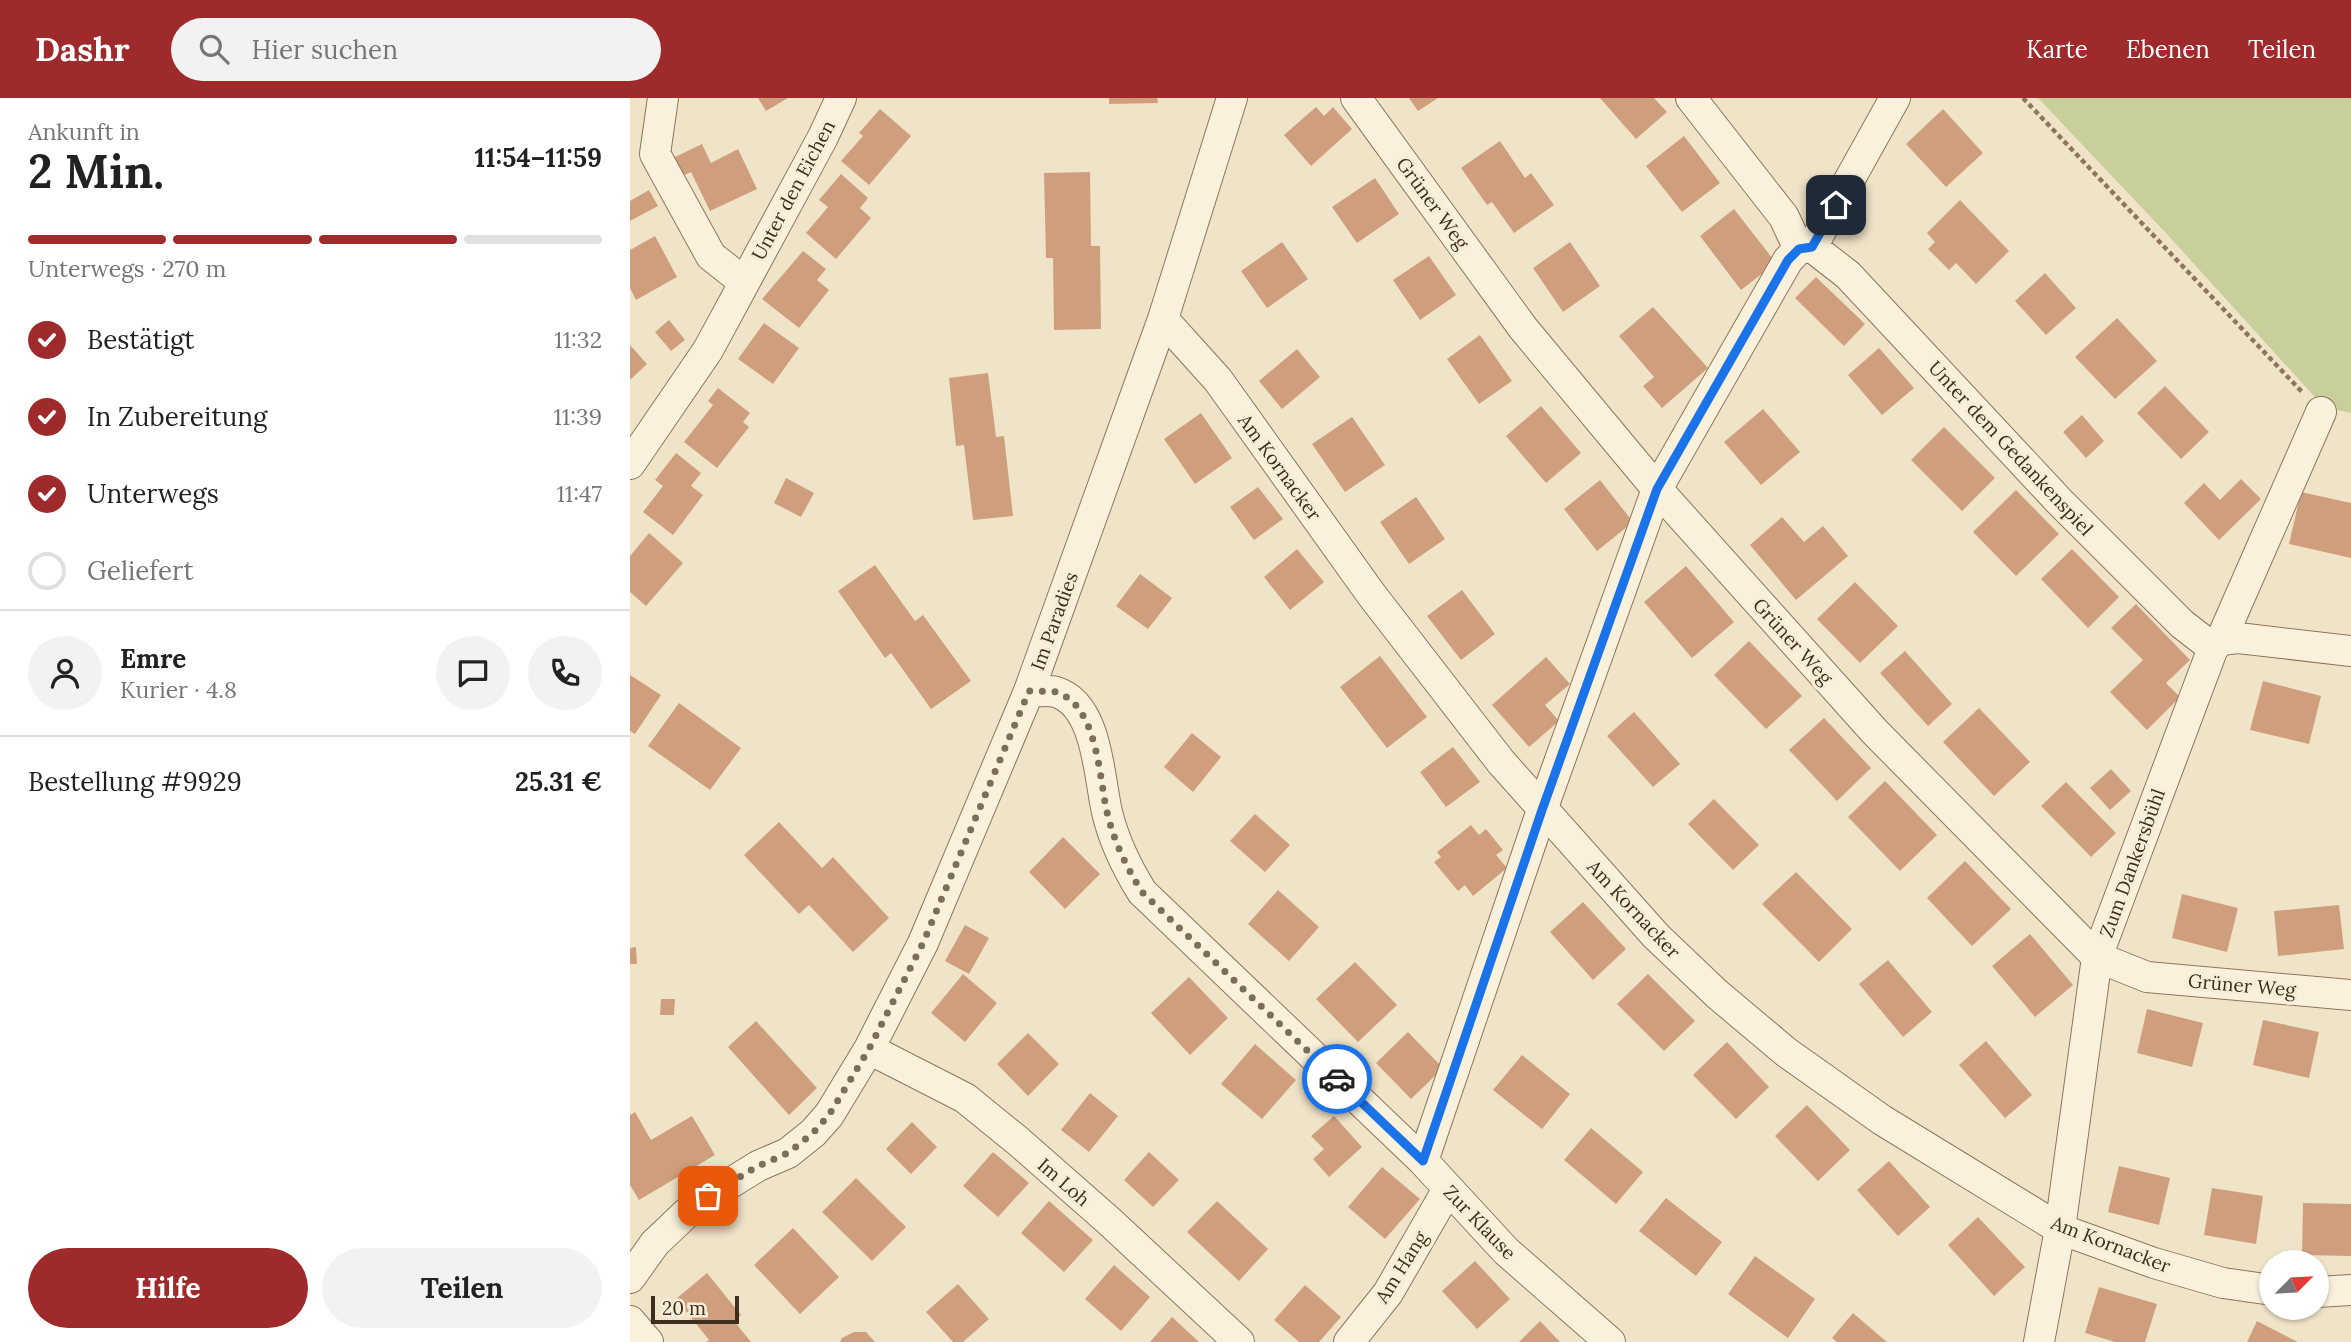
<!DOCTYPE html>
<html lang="de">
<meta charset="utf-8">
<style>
:root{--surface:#fff;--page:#f2f2f2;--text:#222;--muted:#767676;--line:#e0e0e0;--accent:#9e2a2b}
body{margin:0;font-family:Lora,serif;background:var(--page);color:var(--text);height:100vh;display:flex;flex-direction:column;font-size:26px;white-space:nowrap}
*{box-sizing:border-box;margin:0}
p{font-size:23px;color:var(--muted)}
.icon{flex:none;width:38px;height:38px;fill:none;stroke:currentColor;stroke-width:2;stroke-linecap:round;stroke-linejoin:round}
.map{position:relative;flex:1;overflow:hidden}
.sheet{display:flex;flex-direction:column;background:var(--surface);width:630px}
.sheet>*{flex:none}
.needle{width:46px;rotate:66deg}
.controls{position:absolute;left:1629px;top:1152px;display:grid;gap:14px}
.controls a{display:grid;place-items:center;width:70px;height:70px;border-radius:50%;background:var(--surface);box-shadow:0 2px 5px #0004;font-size:35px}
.scale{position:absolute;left:21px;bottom:18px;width:88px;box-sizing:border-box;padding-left:7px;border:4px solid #3d2e20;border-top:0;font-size:19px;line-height:24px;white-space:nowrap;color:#3d2e20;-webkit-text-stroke:5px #f7eed8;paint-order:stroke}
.pin{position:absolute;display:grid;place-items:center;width:60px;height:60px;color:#fff;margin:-30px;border-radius:14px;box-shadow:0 4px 10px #0006}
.courier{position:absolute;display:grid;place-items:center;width:70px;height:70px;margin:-35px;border:5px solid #1a73e8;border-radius:50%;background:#fff;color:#222;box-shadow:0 2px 9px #0007}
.summary em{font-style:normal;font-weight:700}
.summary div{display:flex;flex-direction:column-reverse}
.summary{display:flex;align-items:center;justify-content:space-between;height:119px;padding:0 28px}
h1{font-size:46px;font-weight:700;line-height:52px}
.bar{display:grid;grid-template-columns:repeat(4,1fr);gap:10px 7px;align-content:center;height:84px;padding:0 28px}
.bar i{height:9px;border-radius:5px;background:var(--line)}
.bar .selected{background:var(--accent)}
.bar p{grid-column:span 4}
.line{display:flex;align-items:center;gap:18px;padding:0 28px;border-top:2px solid var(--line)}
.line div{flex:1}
.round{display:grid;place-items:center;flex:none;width:74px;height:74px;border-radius:37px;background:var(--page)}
ol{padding:0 28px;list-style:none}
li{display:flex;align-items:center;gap:21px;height:77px}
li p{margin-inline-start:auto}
li .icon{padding:7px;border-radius:50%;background:var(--accent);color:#fff;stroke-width:4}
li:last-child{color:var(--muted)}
li i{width:38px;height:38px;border:4px solid var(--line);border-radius:50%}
.cta{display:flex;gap:14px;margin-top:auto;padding:14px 28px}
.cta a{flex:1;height:80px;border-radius:42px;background:var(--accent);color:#fff;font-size:28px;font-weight:700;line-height:80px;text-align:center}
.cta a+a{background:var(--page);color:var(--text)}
header{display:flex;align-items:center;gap:42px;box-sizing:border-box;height:98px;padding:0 35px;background:var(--accent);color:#fff}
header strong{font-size:33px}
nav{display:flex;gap:38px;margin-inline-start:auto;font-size:24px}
.search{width:490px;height:63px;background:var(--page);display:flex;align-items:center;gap:18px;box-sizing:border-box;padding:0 24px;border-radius:38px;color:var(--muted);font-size:26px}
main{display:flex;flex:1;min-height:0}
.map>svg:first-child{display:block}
</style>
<header>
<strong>Dashr</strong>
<div class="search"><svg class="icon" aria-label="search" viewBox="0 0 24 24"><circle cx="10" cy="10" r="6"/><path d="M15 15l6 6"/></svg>Hier suchen</div>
<nav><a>Karte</a><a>Ebenen</a><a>Teilen</a></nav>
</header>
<main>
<section class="sheet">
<div class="summary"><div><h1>2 Min.</h1><p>Ankunft in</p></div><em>11:54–11:59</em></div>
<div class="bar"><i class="selected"></i><i class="selected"></i><i class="selected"></i><i></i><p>Unterwegs · 270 m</p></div>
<ol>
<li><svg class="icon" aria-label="check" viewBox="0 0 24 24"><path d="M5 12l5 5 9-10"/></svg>Bestätigt<p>11:32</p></li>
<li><svg class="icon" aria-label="check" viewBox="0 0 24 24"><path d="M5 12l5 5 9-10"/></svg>In Zubereitung<p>11:39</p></li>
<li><svg class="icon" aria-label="check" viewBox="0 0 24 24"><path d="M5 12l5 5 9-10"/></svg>Unterwegs<p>11:47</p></li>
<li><i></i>Geliefert</li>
</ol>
<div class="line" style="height:126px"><a class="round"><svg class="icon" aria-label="person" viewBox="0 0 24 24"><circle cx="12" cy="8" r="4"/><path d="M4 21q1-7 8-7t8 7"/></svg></a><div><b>Emre</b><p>Kurier · 4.8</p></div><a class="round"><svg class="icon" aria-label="chat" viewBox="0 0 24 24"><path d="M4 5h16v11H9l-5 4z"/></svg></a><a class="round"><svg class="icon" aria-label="phone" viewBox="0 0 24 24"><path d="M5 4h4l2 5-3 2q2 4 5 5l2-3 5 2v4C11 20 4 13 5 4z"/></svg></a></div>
<div class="line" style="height:91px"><div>Bestellung #9929</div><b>25.31 €</b></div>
<div class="cta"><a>Hilfe</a><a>Teilen</a></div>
</section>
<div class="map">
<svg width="1721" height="1244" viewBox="0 0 1721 1244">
<rect width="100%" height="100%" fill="#f0e4c8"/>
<!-- green -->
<path fill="#c9cf9b" d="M 1408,0 L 1721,0 L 1721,315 L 1694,309 L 1534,133 Z"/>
<!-- building -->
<path fill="#cf9f7d" d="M 128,0 L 158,0 L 136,13 Z
M 479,0 L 527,0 L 528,5 L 479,6 Z
M 779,0 L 808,0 L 788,13 Z
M 970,0 L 1024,0 L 1037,14 L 1006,41 Z
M 686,9 L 694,18 L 703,9 L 722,31 L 681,68 L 654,37 Z
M 250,11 L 281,38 L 239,87 L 211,63 L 233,38 L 229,35 Z
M 1313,11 L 1353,55 L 1316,89 L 1276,46 Z
M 1054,38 L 1090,85 L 1052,114 L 1016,68 Z
M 870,43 L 895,80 L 901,75 L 924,107 L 884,135 L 862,104 L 857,107 L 831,70 Z
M 72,46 L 81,65 L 108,51 L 127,91 L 80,113 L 61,74 L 52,78 L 43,60 Z
M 460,74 L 461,148 L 470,148 L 471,231 L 424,232 L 423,160 L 416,160 L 414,75 Z
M 211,76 L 238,100 L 230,110 L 241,120 L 206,161 L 176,135 L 198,109 L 189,102 Z
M 745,80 L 769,116 L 727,145 L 702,109 Z
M 19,92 L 28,108 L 0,123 L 0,103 Z
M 1330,102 L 1379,153 L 1346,186 L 1326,165 L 1319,172 L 1298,151 L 1305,144 L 1297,135 Z
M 1104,111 L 1146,165 L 1111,192 L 1070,138 Z
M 25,138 L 47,179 L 6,202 L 0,190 L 0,152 Z
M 652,144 L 678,181 L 637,210 L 611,173 Z
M 940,144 L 970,188 L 933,214 L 903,170 Z
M 173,153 L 196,171 L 187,182 L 199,192 L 169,230 L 132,201 Z
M 799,158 L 826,197 L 790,222 L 763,182 Z
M 1415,175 L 1446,210 L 1416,237 L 1385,203 Z
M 1186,179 L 1235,226 L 1214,248 L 1165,200 Z
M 1023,209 L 1078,270 L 1032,310 L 1013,288 L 1024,279 L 989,238 Z
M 1487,220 L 1527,263 L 1485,301 L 1445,259 Z
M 39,222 L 55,242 L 41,253 L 25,234 Z
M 134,225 L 169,250 L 143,286 L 108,261 Z
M 850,237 L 882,283 L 849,306 L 817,261 Z
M 0,247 L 17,266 L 0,282 Z
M 1249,250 L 1284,290 L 1252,317 L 1218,277 Z
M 667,251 L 690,279 L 652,311 L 629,283 Z
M 358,275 L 366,339 L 374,338 L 383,418 L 343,422 L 334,347 L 326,348 L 319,280 Z
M 1535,288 L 1579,334 L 1551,361 L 1507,315 Z
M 88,290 L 120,315 L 113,324 L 119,329 L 87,370 L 54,344 L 83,307 L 78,303 Z
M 911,308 L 951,355 L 916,385 L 876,338 Z
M 1133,311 L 1170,354 L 1131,387 L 1094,344 Z
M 571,315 L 602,360 L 565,386 L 534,341 Z
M 1452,317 L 1474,343 L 1456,360 L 1433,334 Z
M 722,319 L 755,367 L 715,394 L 682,346 Z
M 1314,329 L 1365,380 L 1332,413 L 1281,362 Z
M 46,355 L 71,375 L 61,388 L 73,397 L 43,437 L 13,414 L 33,388 L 25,382 Z
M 156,380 L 184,395 L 171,419 L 144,405 Z
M 1611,381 L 1631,401 L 1589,442 L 1554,405 L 1574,385 L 1590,402 Z
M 970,382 L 1003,424 L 967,453 L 934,411 Z
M 628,389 L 653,421 L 624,442 L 600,409 Z
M 1386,392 L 1429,436 L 1386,478 L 1343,434 Z
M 1671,394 L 1721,405 L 1721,460 L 1659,446 Z
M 786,399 L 815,441 L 779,466 L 750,424 Z
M 1152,419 L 1174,444 L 1193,428 L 1218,458 L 1166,502 L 1120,447 Z
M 19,435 L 53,465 L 16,508 L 0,494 L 0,458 Z
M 667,451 L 694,484 L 660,512 L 634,479 Z
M 1442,451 L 1489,499 L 1458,530 L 1411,481 Z
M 245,467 L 285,523 L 293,517 L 341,583 L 301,611 L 261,555 L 255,560 L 208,493 Z
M 1056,468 L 1104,524 L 1062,560 L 1014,504 Z
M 510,476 L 542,500 L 518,531 L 486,508 Z
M 1225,484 L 1268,528 L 1230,565 L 1187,521 Z
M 832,492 L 865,536 L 831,562 L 797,518 Z
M 1506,506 L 1560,562 L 1536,585 L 1550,599 L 1517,632 L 1480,594 L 1513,562 L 1481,530 Z
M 1119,543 L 1172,598 L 1136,631 L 1084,577 Z
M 1275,553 L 1322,606 L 1298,628 L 1250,575 Z
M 750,558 L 797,619 L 757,650 L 710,589 Z
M 916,559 L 940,586 L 915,607 L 929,623 L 899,649 L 862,607 Z
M 0,577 L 31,597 L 5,636 L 0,633 Z
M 1633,583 L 1691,598 L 1679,646 L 1620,632 Z
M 49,605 L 111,650 L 80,692 L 18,648 Z
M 1349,610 L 1400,664 L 1364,698 L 1313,644 Z
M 1004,614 L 1050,666 L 1023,689 L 977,638 Z
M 1194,620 L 1241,670 L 1207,703 L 1159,652 Z
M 562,635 L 591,659 L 563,694 L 534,669 Z
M 823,649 L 850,684 L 816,709 L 790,674 Z
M 1481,671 L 1501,693 L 1480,712 L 1460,690 Z
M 1255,683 L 1307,737 L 1270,773 L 1218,719 Z
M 1436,684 L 1486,735 L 1461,759 L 1411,708 Z
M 1084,701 L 1129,747 L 1103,772 L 1058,726 Z
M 625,716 L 660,747 L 635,774 L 600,743 Z
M 149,724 L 192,770 L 203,759 L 259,820 L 223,854 L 179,807 L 169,816 L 114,757 Z
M 841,727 L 849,737 L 856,731 L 873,752 L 866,757 L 877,770 L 843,798 L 835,787 L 828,793 L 804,764 L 811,759 L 807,754 Z
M 433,739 L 470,776 L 435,811 L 399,774 Z
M 1335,763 L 1381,811 L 1342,848 L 1297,800 Z
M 1166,774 L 1222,831 L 1189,864 L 1132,806 Z
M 648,792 L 689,829 L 659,863 L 618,826 Z
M 1552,796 L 1608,810 L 1597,854 L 1542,840 Z
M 953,804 L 996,851 L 963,882 L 920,834 Z
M 1709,807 L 1714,851 L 1648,858 L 1644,813 Z
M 335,827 L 359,840 L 339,876 L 315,863 Z
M 1400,836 L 1443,887 L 1405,919 L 1362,868 Z
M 6,849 L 7,866 L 0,866 L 0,850 Z
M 1258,862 L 1302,914 L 1273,939 L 1229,886 Z
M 725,864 L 767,907 L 728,944 L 686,901 Z
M 333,876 L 367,905 L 335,944 L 301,915 Z
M 1018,876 L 1065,923 L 1034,953 L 987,906 Z
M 559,879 L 598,920 L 560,957 L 521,915 Z
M 31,901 L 45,901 L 44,917 L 30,917 Z
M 1517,911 L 1573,925 L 1562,969 L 1507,955 Z
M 1633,922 L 1689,934 L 1679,980 L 1623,967 Z
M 126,923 L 187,990 L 159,1017 L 98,949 Z
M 778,934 L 813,970 L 781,1001 L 746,965 Z
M 398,935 L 429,966 L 398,998 L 367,966 Z
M 1356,943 L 1402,997 L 1375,1020 L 1329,967 Z
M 1097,944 L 1139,989 L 1106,1021 L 1063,977 Z
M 625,946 L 666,982 L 632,1021 L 591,986 Z
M 892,957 L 940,996 L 912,1031 L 863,992 Z
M 460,995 L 488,1018 L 459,1054 L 431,1032 Z
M 1177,1007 L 1220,1052 L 1188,1083 L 1145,1038 Z
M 5,1014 L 21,1042 L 62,1018 L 85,1057 L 9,1102 L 0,1087 L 0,1017 Z
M 704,1018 L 732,1049 L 699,1079 L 683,1061 L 694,1051 L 681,1038 Z
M 282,1024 L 307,1049 L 281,1076 L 256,1051 Z
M 961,1030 L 1013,1074 L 986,1106 L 934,1062 Z
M 363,1054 L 399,1085 L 368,1119 L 333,1088 Z
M 519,1054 L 549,1082 L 523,1109 L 494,1082 Z
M 1259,1063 L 1300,1109 L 1268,1138 L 1227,1092 Z
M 1489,1068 L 1540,1080 L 1529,1127 L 1478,1114 Z
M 752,1069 L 790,1101 L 755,1141 L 718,1109 Z
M 226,1080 L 276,1129 L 242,1163 L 192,1114 Z
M 1582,1090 L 1633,1098 L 1626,1146 L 1574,1137 Z
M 1036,1100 L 1092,1144 L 1066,1178 L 1009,1133 Z
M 419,1103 L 463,1142 L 434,1174 L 391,1135 Z
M 587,1103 L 638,1151 L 609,1183 L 557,1134 Z
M 1673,1105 L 1721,1106 L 1721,1158 L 1672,1157 Z
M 1348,1119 L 1395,1169 L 1364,1198 L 1318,1147 Z
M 163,1130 L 209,1179 L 170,1216 L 124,1167 Z
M 1125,1158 L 1185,1201 L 1158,1240 L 1098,1196 Z
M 845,1163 L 880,1201 L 847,1231 L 812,1193 Z
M 484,1167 L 520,1199 L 491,1233 L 455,1201 Z
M 77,1175 L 111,1217 L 104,1223 L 121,1244 L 76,1244 L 79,1242 L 46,1201 Z
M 328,1186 L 359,1221 L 333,1244 L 323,1244 L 296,1214 Z
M 675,1187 L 711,1219 L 689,1244 L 669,1244 L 644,1222 Z
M 1469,1189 L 1527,1206 L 1515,1244 L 1485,1244 L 1455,1235 Z
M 1223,1215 L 1251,1239 L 1257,1244 L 1207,1244 L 1202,1240 Z
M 542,1219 L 569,1244 L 520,1244 Z
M 910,1223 L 930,1244 L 889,1244 Z
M 1627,1223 L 1660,1240 L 1668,1244 L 1617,1244 Z
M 224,1234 L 236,1234 L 245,1244 L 210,1244 L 212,1240 Z"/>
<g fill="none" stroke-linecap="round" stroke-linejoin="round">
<!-- minor casing -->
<g stroke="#8d765c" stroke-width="32">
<path id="minor" d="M 33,0 L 25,56 L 81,158 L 114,184
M 726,0 L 893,230 L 1027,391 L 1245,634 L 1467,859 L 1517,879 L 1721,897
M 1061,0 L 1154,119 L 1169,151
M 1182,149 L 1218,177 L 1429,403 L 1552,526 L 1583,550
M 533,221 L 588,282 L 741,496 L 871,664 L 1026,838 L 1087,896 L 1156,954 L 1252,1022 L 1430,1131 L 1524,1165 L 1593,1185 L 1642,1192
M 0,366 L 78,252 L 193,39 L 211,0
M 1591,542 L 1608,540 L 1721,553
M 399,593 C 407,594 419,592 426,594 C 468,607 469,680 477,714 C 484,744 496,768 512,794 L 793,1063 L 876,1153 L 980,1244
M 239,951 L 335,1000 L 388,1043 L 479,1123 L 609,1244
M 793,1063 L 912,712 L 1027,391 L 1158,162 L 1169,151 L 1182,149 L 1265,0
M 0,1180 L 25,1145 L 65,1107 L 128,1068 L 158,1055 L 183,1035 L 199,1017 L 239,951 L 293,845 L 399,593 L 533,221 L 602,0
M 1687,1194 L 1721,1192
M 0,1223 L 18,1244
M 719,1244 L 758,1195 L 818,1091
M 1409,1244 L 1430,1131 L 1467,859 L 1583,550 L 1591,542 L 1691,314"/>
</g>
<!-- path -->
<path stroke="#8d765c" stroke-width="4.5" stroke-dasharray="5 3.5" stroke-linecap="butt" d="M 1393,0 L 1673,295"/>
<!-- minor -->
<use href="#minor" stroke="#faf1dc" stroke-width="30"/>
</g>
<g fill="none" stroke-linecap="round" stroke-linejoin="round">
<!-- done -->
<path stroke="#7c6e5b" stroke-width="7" stroke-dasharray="0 12.6" d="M 78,1098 L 128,1068 L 158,1055 L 183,1035 L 199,1017 L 239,951 L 293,845 L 399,593 C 407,594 419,592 426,594 C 468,607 469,680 477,714 C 484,744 496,768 512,794 L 707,981"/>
<!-- route -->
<path stroke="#1a73e8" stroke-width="9" d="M 707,981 L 793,1063 L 912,712 L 1027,391 L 1158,162 L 1169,151 L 1182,149 L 1206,107"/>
</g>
<g text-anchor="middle" stroke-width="7" stroke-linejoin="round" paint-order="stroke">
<!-- street labels -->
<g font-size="19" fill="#3d2e20" stroke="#f7eed8">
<text transform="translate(163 92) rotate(-62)" y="7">Unter den Eichen</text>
<text transform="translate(803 105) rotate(54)" y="7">Grüner Weg</text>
<text transform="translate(1381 350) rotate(47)" y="7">Unter dem Gedankenspiel</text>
<text transform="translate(650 369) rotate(54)" y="7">Am Kornacker</text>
<text transform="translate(424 523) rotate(-70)" y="7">Im Paradies</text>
<text transform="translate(1163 543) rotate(48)" y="7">Grüner Weg</text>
<text transform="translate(1502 765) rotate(-70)" y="7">Zum Dankersbühl</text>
<text transform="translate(1004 811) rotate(47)" y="7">Am Kornacker</text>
<text transform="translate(1612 887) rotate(5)" y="7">Grüner Weg</text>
<text transform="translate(434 1084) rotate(41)" y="7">Im Loh</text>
<text transform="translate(850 1124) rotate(46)" y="7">Zur Klause</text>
<text transform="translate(1481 1146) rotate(21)" y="7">Am Kornacker</text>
<text transform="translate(771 1169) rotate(-58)" y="7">Am Hang</text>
</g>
</g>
</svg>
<div class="controls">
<a><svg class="needle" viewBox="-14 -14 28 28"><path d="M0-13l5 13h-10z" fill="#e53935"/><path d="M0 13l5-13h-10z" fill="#767676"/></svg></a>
</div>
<div class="scale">20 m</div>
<div class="pin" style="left:78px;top:1098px;background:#ea580c"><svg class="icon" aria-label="bag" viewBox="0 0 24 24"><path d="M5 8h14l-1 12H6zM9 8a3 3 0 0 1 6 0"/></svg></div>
<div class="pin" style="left:1206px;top:107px;background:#1f2937"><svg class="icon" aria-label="home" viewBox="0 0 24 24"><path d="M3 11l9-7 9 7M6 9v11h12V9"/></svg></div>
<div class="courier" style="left:707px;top:981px"><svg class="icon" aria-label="car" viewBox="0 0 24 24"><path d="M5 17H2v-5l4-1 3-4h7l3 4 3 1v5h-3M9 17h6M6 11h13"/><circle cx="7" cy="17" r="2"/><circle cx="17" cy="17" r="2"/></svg></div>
</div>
</main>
